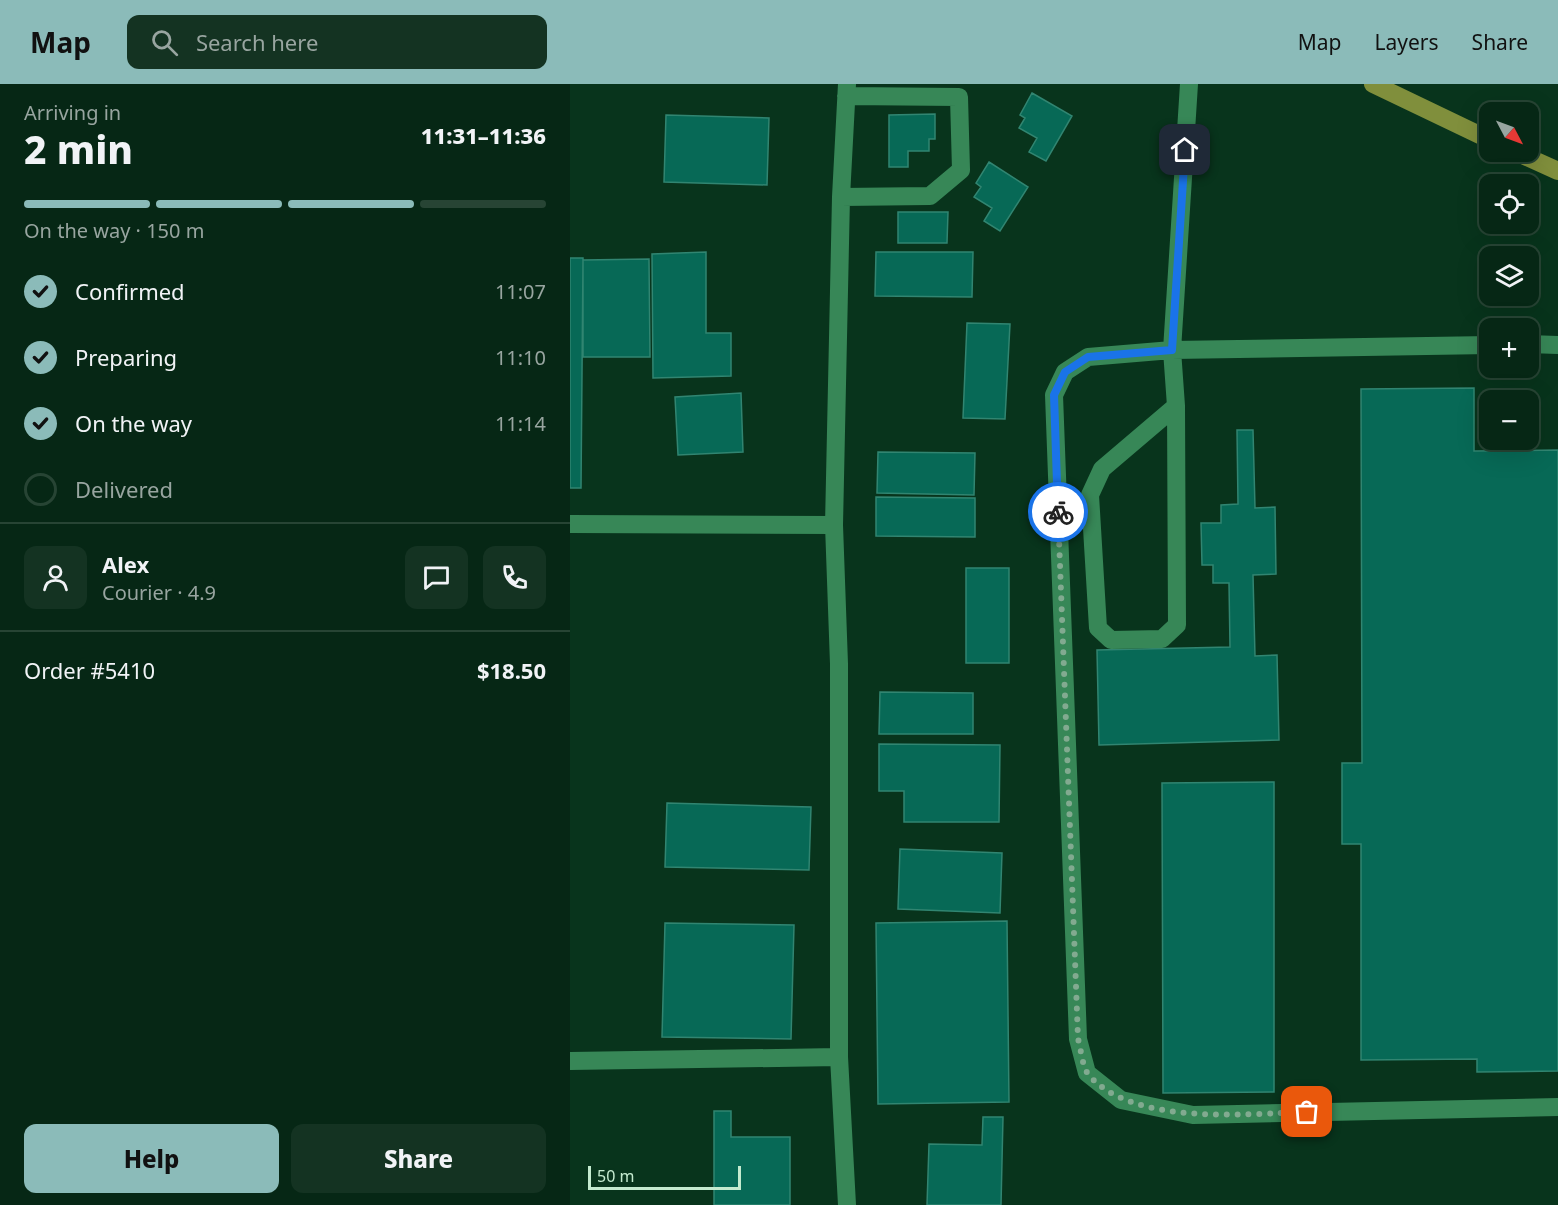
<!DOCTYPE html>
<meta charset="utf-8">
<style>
:root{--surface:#062715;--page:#143322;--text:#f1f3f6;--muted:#98a5a0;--line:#274434;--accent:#8bbbb9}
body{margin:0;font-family:"Noto Sans",sans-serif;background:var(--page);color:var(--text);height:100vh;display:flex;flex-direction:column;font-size:22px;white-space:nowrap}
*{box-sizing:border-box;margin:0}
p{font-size:20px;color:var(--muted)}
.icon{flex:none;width:33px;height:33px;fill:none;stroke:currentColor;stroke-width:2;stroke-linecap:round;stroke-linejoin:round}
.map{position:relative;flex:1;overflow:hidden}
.sheet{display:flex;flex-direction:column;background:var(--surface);width:570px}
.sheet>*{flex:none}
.needle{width:39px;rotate:131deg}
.buttons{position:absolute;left:909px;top:18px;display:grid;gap:12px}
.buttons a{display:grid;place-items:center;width:60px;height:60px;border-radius:12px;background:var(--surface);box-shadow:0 6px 24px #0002,0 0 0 2px var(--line);font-size:30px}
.scale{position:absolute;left:18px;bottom:15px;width:153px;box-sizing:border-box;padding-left:6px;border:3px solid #c4eacf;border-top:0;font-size:16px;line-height:21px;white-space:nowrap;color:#c4eacf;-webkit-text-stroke:4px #08341c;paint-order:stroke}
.pin{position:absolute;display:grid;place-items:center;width:51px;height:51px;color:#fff;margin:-26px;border-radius:12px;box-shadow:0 3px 9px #0006}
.courier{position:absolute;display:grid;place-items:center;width:60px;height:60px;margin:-30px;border:4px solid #1a73e8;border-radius:50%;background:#fff;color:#222;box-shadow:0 2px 8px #0007}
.overview em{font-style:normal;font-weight:800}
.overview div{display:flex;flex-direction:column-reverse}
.overview{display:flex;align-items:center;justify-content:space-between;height:102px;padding:0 24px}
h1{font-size:39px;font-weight:800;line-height:45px}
.bar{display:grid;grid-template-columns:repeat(4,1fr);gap:9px 6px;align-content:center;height:72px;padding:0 24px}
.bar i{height:8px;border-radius:4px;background:var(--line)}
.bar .active{background:var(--accent)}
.bar p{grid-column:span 4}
.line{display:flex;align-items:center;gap:15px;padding:0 24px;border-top:2px solid var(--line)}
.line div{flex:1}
.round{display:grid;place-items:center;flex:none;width:63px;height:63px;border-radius:12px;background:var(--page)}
ol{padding:0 24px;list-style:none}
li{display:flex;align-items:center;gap:18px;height:66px}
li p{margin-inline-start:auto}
li .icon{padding:6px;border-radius:50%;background:var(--accent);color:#111;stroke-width:4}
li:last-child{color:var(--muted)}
li i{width:33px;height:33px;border:3px solid var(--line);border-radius:50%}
.primary-button{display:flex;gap:12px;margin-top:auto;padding:12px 24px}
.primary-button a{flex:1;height:69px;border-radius:12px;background:var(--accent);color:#111;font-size:24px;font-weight:800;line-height:69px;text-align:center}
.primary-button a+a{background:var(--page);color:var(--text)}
header{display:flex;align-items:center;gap:36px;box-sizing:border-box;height:84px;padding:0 30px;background:var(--accent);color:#111}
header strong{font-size:28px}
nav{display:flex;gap:33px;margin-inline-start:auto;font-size:21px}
.search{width:420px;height:54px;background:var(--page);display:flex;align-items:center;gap:15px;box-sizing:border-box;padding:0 21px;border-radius:12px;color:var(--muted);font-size:22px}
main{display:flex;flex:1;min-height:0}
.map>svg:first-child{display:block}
</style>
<header>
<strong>Map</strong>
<div class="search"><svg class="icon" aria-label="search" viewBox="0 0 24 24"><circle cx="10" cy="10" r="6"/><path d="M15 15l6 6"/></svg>Search here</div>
<nav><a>Map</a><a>Layers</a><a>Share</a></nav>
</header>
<main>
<section class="sheet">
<div class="overview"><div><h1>2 min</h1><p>Arriving in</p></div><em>11:31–11:36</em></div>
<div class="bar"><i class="active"></i><i class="active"></i><i class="active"></i><i></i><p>On the way · 150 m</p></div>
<ol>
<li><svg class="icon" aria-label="check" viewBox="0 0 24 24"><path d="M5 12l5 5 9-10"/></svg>Confirmed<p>11:07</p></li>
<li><svg class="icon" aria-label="check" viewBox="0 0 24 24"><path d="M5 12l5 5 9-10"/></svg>Preparing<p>11:10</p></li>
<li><svg class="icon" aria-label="check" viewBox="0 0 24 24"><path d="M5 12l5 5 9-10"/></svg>On the way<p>11:14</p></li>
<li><i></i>Delivered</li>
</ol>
<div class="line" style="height:108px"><a class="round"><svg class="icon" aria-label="person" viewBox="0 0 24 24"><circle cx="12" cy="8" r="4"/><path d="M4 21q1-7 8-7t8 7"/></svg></a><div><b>Alex</b><p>Courier · 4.9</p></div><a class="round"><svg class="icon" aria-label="chat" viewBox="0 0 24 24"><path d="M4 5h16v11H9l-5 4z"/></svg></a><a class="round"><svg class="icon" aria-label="phone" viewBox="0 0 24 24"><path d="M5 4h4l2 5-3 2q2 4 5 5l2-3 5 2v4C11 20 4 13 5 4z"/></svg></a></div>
<div class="line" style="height:78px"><div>Order #5410</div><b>$18.50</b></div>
<div class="primary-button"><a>Help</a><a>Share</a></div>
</section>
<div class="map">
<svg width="988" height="1121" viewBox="0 0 988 1121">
<rect width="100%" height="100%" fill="#08341c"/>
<!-- building -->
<path fill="#076956" stroke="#318571" stroke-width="1.5" d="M 462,9 L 502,32 L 476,77 L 459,68 L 467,54 L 449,44 L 455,34 L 450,31 Z
M 365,30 L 365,55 L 359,55 L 359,67 L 338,67 L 338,83 L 319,83 L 319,31 Z
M 96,31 L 199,34 L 197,101 L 94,98 Z
M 419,78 L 458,103 L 430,147 L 414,137 L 422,124 L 404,113 L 411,103 L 406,99 Z
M 328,128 L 378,128 L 377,159 L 328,159 Z
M 136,168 L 136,249 L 161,249 L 161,292 L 83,294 L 82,170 Z
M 306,168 L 403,168 L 402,213 L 305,212 Z
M 0,174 L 13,174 L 11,404 L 0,404 Z
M 79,175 L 80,273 L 13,273 L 13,176 Z
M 397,239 L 440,240 L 435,335 L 393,334 Z
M 904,304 L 904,367 L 988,366 L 988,987 L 907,988 L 907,975 L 791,976 L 791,760 L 772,760 L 772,679 L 792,679 L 791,305 Z
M 171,309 L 173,368 L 108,371 L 105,313 Z
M 667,346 L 683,346 L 685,424 L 705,423 L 706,490 L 683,491 L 685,572 L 707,571 L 709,656 L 529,661 L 527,566 L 660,563 L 659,499 L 643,499 L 643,481 L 632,481 L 631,439 L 651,439 L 651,421 L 668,420 Z
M 308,368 L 405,369 L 404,411 L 307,409 Z
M 306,413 L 405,414 L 405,453 L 306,452 Z
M 396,484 L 439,484 L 439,579 L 396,579 Z
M 310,608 L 403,609 L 403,650 L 309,650 Z
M 309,660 L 430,661 L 429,738 L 334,738 L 334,707 L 309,707 Z
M 704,698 L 704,1008 L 593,1009 L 592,699 Z
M 97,719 L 241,723 L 239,786 L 95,783 Z
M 330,765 L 432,769 L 430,829 L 328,825 Z
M 437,837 L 439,1018 L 308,1020 L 306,839 Z
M 95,839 L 224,841 L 221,955 L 92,953 Z
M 144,1027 L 161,1027 L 161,1053 L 220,1053 L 220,1121 L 144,1121 Z
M 413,1033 L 433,1033 L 431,1121 L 357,1121 L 359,1060 L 412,1061 Z"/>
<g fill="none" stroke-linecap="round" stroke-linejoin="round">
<!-- minor -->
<path stroke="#378757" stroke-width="18" d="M 271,113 L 360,112 L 391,86 L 389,13 L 276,12
M 958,260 L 988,261
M 920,261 L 602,266 L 518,273 L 495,288 L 484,311 L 508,955 L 517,989 L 551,1016 L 623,1031 L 988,1023
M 606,322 L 532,385 L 520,411 L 528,544 L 541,556 L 592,555 L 607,541 L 606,322 L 602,266 L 619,0
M 0,440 L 264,441
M 269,973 L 277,1121
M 0,977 L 269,973 L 269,580 L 264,441 L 271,113 L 277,0"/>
<!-- major -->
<path stroke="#808f3c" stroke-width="18" d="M 803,0 L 920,56
M 946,68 L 988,87"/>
</g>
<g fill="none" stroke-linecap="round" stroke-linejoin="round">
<!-- done -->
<path stroke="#82aa90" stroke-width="6" stroke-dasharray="0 10.8" d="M 488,428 L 508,955 C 511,964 512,982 518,990 C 561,1042 675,1030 737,1028"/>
<!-- route -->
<path stroke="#1a73e8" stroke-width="8" d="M 488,428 L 484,311 L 495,288 L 518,273 L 602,266 L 615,66"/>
</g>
</svg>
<div class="buttons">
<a><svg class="needle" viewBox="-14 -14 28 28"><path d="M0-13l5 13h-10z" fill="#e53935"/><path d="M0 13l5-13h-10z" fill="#98a5a0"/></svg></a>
<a><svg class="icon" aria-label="locate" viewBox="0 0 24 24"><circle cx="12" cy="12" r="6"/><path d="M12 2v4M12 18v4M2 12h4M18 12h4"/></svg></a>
<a><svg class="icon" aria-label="layers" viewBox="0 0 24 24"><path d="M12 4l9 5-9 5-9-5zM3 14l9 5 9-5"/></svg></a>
<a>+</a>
<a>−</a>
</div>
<div class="scale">50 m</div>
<div class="pin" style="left:737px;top:1028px;background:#ea580c"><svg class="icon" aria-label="bag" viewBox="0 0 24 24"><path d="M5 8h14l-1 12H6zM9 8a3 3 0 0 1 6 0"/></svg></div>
<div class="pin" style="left:615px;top:66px;background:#1f2937"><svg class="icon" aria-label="home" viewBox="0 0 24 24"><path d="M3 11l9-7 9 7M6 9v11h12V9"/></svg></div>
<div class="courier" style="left:488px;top:428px"><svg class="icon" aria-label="bike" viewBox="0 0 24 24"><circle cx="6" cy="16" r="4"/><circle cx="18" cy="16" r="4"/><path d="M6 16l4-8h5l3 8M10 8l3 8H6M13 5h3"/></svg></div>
</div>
</main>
